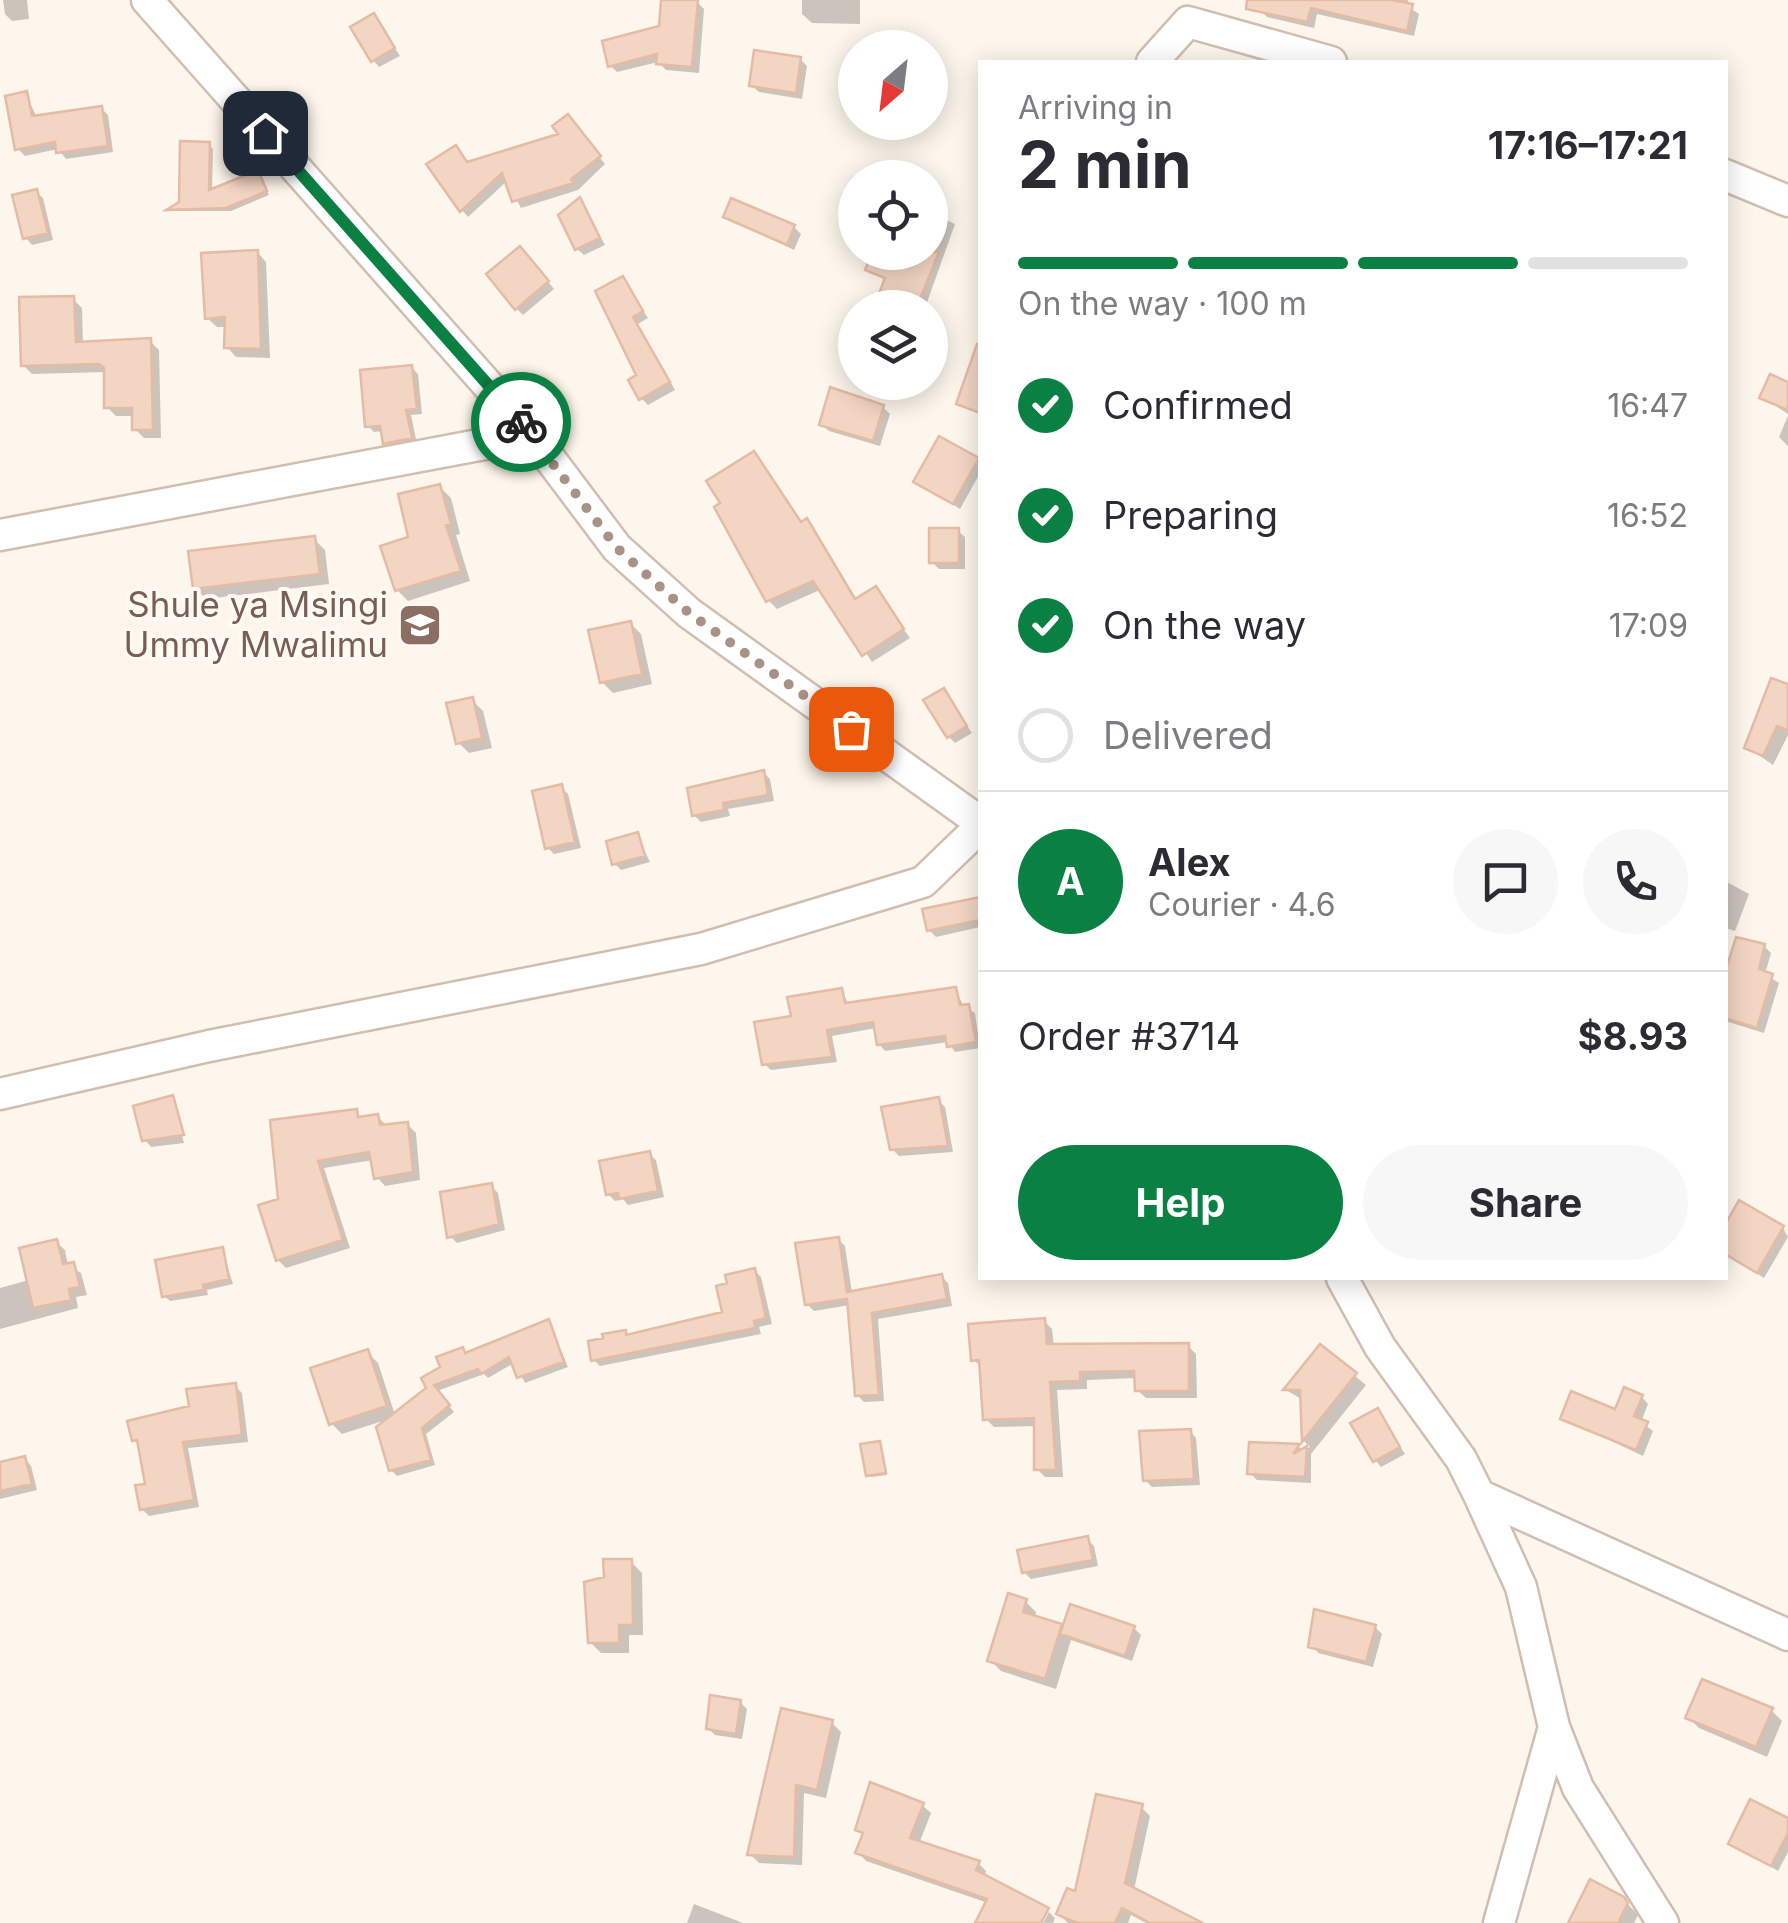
<!DOCTYPE html>
<meta charset="utf-8">
<style>
:root{--surface:#fff;--page:#f7f7f7;--text:#2b2b33;--muted:#7c7c81;--line:#e1e1e2;--accent:#0b8043}
body{margin:0;font-family:Inter,sans-serif;background:var(--page);color:var(--text);height:100vh;display:flex;flex-direction:column;font-size:38px;white-space:nowrap}
*{box-sizing:border-box;margin:0}
p{font-size:32px;color:var(--muted)}
.icon{flex:none;width:55px;height:55px;fill:none;stroke:currentColor;stroke-width:2;stroke-linecap:round;stroke-linejoin:round}
.map{position:relative;flex:1;overflow:hidden}
.side{position:absolute;left:978px;top:60px;width:750px;height:1220px;display:flex;flex-direction:column;background:var(--surface);border-radius:0px;box-shadow:0 5px 25px #0003}
.side>*{flex:none}
.needle{width:65px;rotate:208deg}
.buttons{position:absolute;left:838px;top:30px;display:grid;gap:20px}
.buttons a{display:grid;place-items:center;width:110px;height:110px;border-radius:50%;background:var(--surface);box-shadow:0 5px 25px #0003;font-size:50px}
.pin{position:absolute;display:grid;place-items:center;width:85px;height:85px;color:#fff;margin:-42px;border-radius:20px;box-shadow:0 5px 15px #0006}
.courier{position:absolute;display:grid;place-items:center;width:100px;height:100px;margin:-50px;border:8px solid #0b8043;border-radius:50%;background:#fff;color:#222;box-shadow:0 2px 12px #0007}
.summary em{font-style:normal;font-weight:700}
.summary div{display:flex;flex-direction:column-reverse}
.summary{display:flex;align-items:center;justify-content:space-between;height:170px;padding:0 40px}
h1{font-size:65px;font-weight:700;line-height:75px}
.bar{display:grid;grid-template-columns:repeat(4,1fr);gap:15px 10px;align-content:center;height:120px;padding:0 40px}
.bar i{height:12px;border-radius:8px;background:var(--line)}
.bar .on{background:var(--accent)}
.bar p{grid-column:span 4}
.line{display:flex;align-items:center;gap:25px;padding:0 40px;border-top:2px solid var(--line)}
.line div{flex:1}
.round{display:grid;place-items:center;flex:none;width:105px;height:105px;border-radius:52px;background:var(--page)}
ol{padding:0 40px;list-style:none}
li{display:flex;align-items:center;gap:30px;height:110px}
li p{margin-inline-start:auto}
li .icon{padding:10px;border-radius:50%;background:var(--accent);color:#fff;stroke-width:4}
li:last-child{color:var(--muted)}
li i{width:55px;height:55px;border:5px solid var(--line);border-radius:50%}
.cta{display:flex;gap:20px;margin-top:auto;padding:20px 40px}
.cta a{flex:1;height:115px;border-radius:60px;background:var(--accent);color:#fff;font-size:40px;font-weight:700;line-height:115px;text-align:center}
.cta a+a{background:var(--page);color:var(--text)}
.map>svg:first-child{display:block}
</style>
<div class="map">
<svg width="1788" height="1923" viewBox="0 0 1788 1923">
<rect width="100%" height="100%" fill="#fdf6ec"/>
<!-- shadow -->
<path fill="#0003" d="M 3,0 L 27,0 L 29,19 L 12,21 L 5,14 Z
M 664,0 L 697,2 L 704,9 L 699,73 L 666,70 L 658,62 L 617,72 L 610,65 L 662,28 Z
M 802,0 L 860,0 L 860,24 L 812,23 L 802,14 Z
M 1262,0 L 1408,0 L 1407,6 L 1419,14 L 1414,36 L 1317,14 L 1314,28 L 1267,17 L 1260,10 Z
M 374,16 L 400,56 L 379,67 L 373,60 Z
M 800,59 L 807,66 L 802,99 L 759,92 L 752,86 Z
M 26,94 L 37,118 L 102,109 L 108,115 L 113,152 L 66,159 L 58,149 L 25,156 L 18,149 Z
M 574,124 L 605,164 L 578,190 L 521,208 L 507,181 L 468,217 L 462,210 L 469,165 L 562,135 Z
M 209,144 L 213,149 L 212,191 L 257,173 L 269,195 L 231,211 L 172,211 L 181,203 Z
M 36,192 L 43,198 L 53,240 L 32,245 L 26,238 Z
M 580,200 L 605,245 L 584,255 L 577,249 Z
M 930,213 L 955,224 L 925,308 L 916,308 L 890,297 L 883,290 L 887,281 L 868,269 L 930,252 Z
M 726,217 L 794,227 L 801,234 L 794,250 Z
M 257,252 L 266,262 L 270,358 L 236,357 L 227,347 L 227,327 L 217,327 L 207,318 Z
M 527,256 L 554,289 L 523,315 L 516,308 Z
M 622,279 L 648,318 L 638,324 L 675,390 L 648,405 L 641,398 Z
M 73,299 L 82,308 L 83,344 L 150,341 L 159,350 L 161,438 L 144,438 L 135,429 L 135,416 L 116,416 L 107,407 L 106,372 L 32,374 L 23,365 Z
M 411,367 L 418,374 L 422,414 L 411,415 L 417,444 L 392,449 L 383,431 L 374,432 L 368,426 Z
M 1788,385 L 1788,414 L 1762,397 Z
M 883,407 L 890,414 L 880,446 L 829,431 L 822,425 Z
M 1788,416 L 1788,446 L 1779,437 Z
M 754,454 L 802,524 L 807,521 L 815,530 L 857,600 L 875,589 L 910,638 L 872,662 L 822,589 L 777,609 L 768,600 L 724,504 Z
M 977,460 L 980,473 L 960,509 L 917,481 Z
M 440,487 L 451,498 L 460,534 L 456,535 L 470,581 L 408,601 L 397,590 L 412,539 Z
M 958,531 L 965,537 L 965,569 L 939,569 L 932,562 Z
M 314,539 L 325,550 L 329,584 L 206,599 L 195,588 Z
M 630,623 L 641,634 L 652,684 L 613,693 L 602,682 Z
M 1788,687 L 1788,735 L 1773,765 L 1747,747 Z
M 943,691 L 972,733 L 955,743 L 948,736 Z
M 472,700 L 483,711 L 492,748 L 469,753 L 458,742 Z
M 763,772 L 770,779 L 774,801 L 728,809 L 730,816 L 701,822 L 694,815 Z
M 561,787 L 568,794 L 581,848 L 554,854 L 547,847 Z
M 637,835 L 650,862 L 621,870 L 614,863 Z
M 1725,881 L 1749,894 L 1735,931 L 1725,928 Z
M 980,900 L 980,927 L 936,937 L 929,930 Z
M 1764,946 L 1771,953 L 1765,974 L 1779,983 L 1764,1033 L 1725,1021 L 1725,982 Z
M 955,989 L 964,1007 L 975,1013 L 980,1048 L 955,1052 L 948,1042 L 885,1051 L 879,1044 L 876,1028 L 832,1036 L 837,1062 L 771,1070 L 764,1064 L 794,1018 L 841,990 L 849,1005 Z
M 172,1098 L 184,1143 L 151,1147 L 145,1140 Z
M 938,1100 L 945,1107 L 953,1152 L 899,1156 L 892,1149 Z
M 356,1112 L 363,1119 L 377,1116 L 385,1124 L 408,1125 L 416,1133 L 420,1180 L 385,1186 L 377,1177 L 373,1160 L 324,1168 L 350,1248 L 286,1268 L 278,1260 L 281,1201 Z
M 649,1154 L 656,1160 L 664,1197 L 628,1205 L 623,1199 L 615,1201 L 608,1194 Z
M 491,1186 L 498,1193 L 505,1230 L 457,1243 L 450,1236 Z
M 1783,1228 L 1788,1237 L 1764,1278 L 1725,1254 L 1725,1230 Z
M 838,1239 L 845,1246 L 852,1293 L 941,1276 L 948,1283 L 952,1306 L 878,1319 L 884,1401 L 864,1402 L 857,1395 L 850,1305 L 814,1311 L 807,1304 Z
M 56,1242 L 65,1250 L 68,1266 L 81,1273 L 87,1295 L 76,1297 L 78,1308 L 0,1329 L 0,1288 L 29,1280 Z
M 222,1250 L 233,1284 L 207,1290 L 208,1295 L 170,1301 L 164,1296 Z
M 754,1270 L 761,1277 L 772,1324 L 759,1327 L 761,1334 L 600,1366 L 593,1359 L 625,1332 L 629,1337 L 725,1314 Z
M 1044,1321 L 1052,1329 L 1054,1346 L 1188,1346 L 1196,1354 L 1197,1398 L 1146,1398 L 1137,1390 L 1137,1378 L 1087,1380 L 1087,1389 L 1057,1390 L 1063,1477 L 1045,1477 L 1037,1469 L 1036,1426 L 994,1427 L 986,1419 L 982,1368 L 973,1359 Z
M 549,1322 L 568,1367 L 525,1383 L 514,1363 L 488,1378 L 484,1374 L 437,1391 L 454,1412 L 426,1434 L 435,1465 L 397,1476 L 391,1470 L 389,1419 L 342,1434 L 331,1423 L 367,1352 L 378,1363 L 395,1415 L 429,1389 L 462,1350 L 467,1355 Z
M 1320,1347 L 1366,1385 L 1311,1454 L 1311,1483 L 1257,1480 L 1250,1473 L 1251,1444 L 1299,1447 L 1303,1451 L 1310,1447 L 1304,1441 L 1303,1400 L 1286,1390 Z
M 235,1386 L 242,1393 L 248,1442 L 188,1448 L 199,1507 L 149,1516 L 142,1509 L 148,1486 L 141,1447 L 134,1440 Z
M 1642,1397 L 1648,1404 L 1641,1422 L 1653,1431 L 1643,1456 L 1563,1418 L 1616,1412 Z
M 1377,1411 L 1405,1454 L 1381,1467 L 1375,1460 Z
M 1190,1431 L 1196,1438 L 1200,1485 L 1152,1487 L 1145,1480 Z
M 879,1443 L 887,1475 L 871,1477 L 869,1475 Z
M 25,1459 L 31,1466 L 37,1490 L 0,1499 L 0,1465 Z
M 1087,1539 L 1094,1546 L 1098,1566 L 1031,1579 L 1024,1572 Z
M 631,1562 L 642,1573 L 643,1635 L 629,1635 L 629,1653 L 601,1653 L 590,1642 L 606,1579 Z
M 1026,1602 L 1036,1612 L 1035,1618 L 1064,1629 L 1134,1628 L 1141,1635 L 1132,1661 L 1071,1640 L 1056,1689 L 1001,1671 L 990,1660 Z
M 1316,1612 L 1375,1627 L 1382,1634 L 1373,1667 L 1318,1653 L 1309,1639 Z
M 740,1702 L 747,1709 L 742,1739 L 715,1735 L 708,1728 Z
M 1771,1710 L 1782,1721 L 1767,1757 L 1699,1728 L 1688,1717 Z
M 832,1723 L 841,1732 L 826,1798 L 804,1793 L 802,1865 L 759,1863 L 750,1854 Z
M 922,1805 L 931,1813 L 919,1844 L 978,1863 L 986,1871 L 984,1877 L 1038,1923 L 978,1923 L 988,1903 L 866,1861 L 858,1852 L 864,1835 L 858,1829 Z
M 1141,1807 L 1150,1816 L 1134,1890 L 1197,1923 L 1146,1923 L 1131,1915 L 1128,1923 L 1068,1923 L 1059,1914 Z
M 1788,1821 L 1788,1852 L 1778,1871 L 1731,1843 Z
M 1623,1899 L 1638,1915 L 1634,1923 L 1570,1923 Z
M 694,1904 L 743,1923 L 687,1923 Z
M 1049,1912 L 1055,1918 L 1053,1923 L 1043,1923 Z"/>
<!-- building -->
<path fill="#f3d5c3" stroke="#e6bba3" stroke-width="2.5" d="M 661,0 L 698,0 L 692,67 L 656,64 L 657,54 L 608,67 L 602,41 L 659,26 Z
M 1247,0 L 1392,0 L 1413,4 L 1407,31 L 1311,8 L 1307,22 L 1246,9 Z
M 374,13 L 395,48 L 371,62 L 350,27 Z
M 754,50 L 801,57 L 796,93 L 749,86 Z
M 27,91 L 32,116 L 102,106 L 108,146 L 56,153 L 55,142 L 15,150 L 5,96 Z
M 568,114 L 601,156 L 571,179 L 573,183 L 512,202 L 502,173 L 460,212 L 426,164 L 456,145 L 467,162 L 558,134 L 552,126 Z
M 180,141 L 210,142 L 209,190 L 258,170 L 267,191 L 226,208 L 166,210 L 179,202 Z
M 37,189 L 48,233 L 23,239 L 12,195 Z
M 580,197 L 600,238 L 575,250 L 558,215 Z
M 731,198 L 795,225 L 787,245 L 723,217 Z
M 520,246 L 549,281 L 515,310 L 486,274 Z
M 258,250 L 261,349 L 224,348 L 225,317 L 205,319 L 201,253 Z
M 872,252 L 939,252 L 917,306 L 880,291 L 885,278 L 865,270 Z
M 623,276 L 643,311 L 633,317 L 670,382 L 639,400 L 628,380 L 636,375 L 595,291 Z
M 74,296 L 76,342 L 151,338 L 153,430 L 132,430 L 132,408 L 104,408 L 104,368 L 99,364 L 21,366 L 19,297 Z
M 977,344 L 980,345 L 980,413 L 956,404 Z
M 412,365 L 417,409 L 406,410 L 412,438 L 383,444 L 380,426 L 365,427 L 360,370 Z
M 1770,374 L 1788,382 L 1788,410 L 1759,398 Z
M 830,387 L 884,405 L 873,441 L 819,425 Z
M 939,436 L 979,458 L 953,504 L 913,482 Z
M 754,451 L 801,522 L 807,518 L 855,599 L 876,586 L 904,629 L 862,656 L 813,581 L 766,602 L 714,507 L 720,503 L 706,481 Z
M 440,484 L 451,524 L 446,525 L 461,571 L 395,591 L 380,546 L 408,537 L 398,494 Z
M 929,528 L 959,528 L 959,563 L 929,563 Z
M 315,536 L 320,574 L 193,589 L 188,551 Z
M 631,621 L 642,674 L 600,683 L 588,630 Z
M 1771,678 L 1788,684 L 1788,730 L 1777,726 L 1763,756 L 1744,748 Z
M 944,688 L 967,726 L 947,738 L 923,700 Z
M 473,697 L 482,738 L 456,744 L 446,703 Z
M 764,770 L 768,795 L 723,803 L 724,810 L 692,816 L 687,788 Z
M 562,784 L 575,842 L 545,849 L 532,791 Z
M 638,832 L 645,856 L 612,865 L 606,841 Z
M 980,897 L 980,920 L 927,931 L 922,909 Z
M 1736,937 L 1765,944 L 1759,969 L 1773,974 L 1757,1028 L 1725,1018 L 1725,973 Z
M 956,987 L 960,1005 L 969,1004 L 976,1042 L 947,1047 L 945,1036 L 877,1045 L 873,1022 L 827,1030 L 832,1057 L 762,1065 L 754,1022 L 791,1016 L 787,997 L 842,988 L 845,1003 Z
M 173,1095 L 184,1135 L 142,1141 L 133,1106 Z
M 939,1097 L 948,1146 L 890,1150 L 881,1107 Z
M 357,1109 L 358,1117 L 378,1114 L 380,1125 L 408,1122 L 413,1172 L 374,1179 L 369,1152 L 318,1161 L 343,1240 L 276,1261 L 258,1205 L 278,1199 L 270,1120 Z
M 650,1151 L 658,1191 L 619,1199 L 618,1193 L 606,1195 L 599,1161 Z
M 492,1183 L 499,1224 L 447,1238 L 440,1192 Z
M 1739,1200 L 1784,1226 L 1757,1273 L 1725,1254 L 1725,1225 Z
M 839,1237 L 847,1292 L 942,1274 L 947,1299 L 872,1313 L 879,1395 L 855,1396 L 847,1299 L 805,1305 L 795,1243 Z
M 57,1239 L 63,1264 L 74,1262 L 80,1287 L 69,1289 L 71,1300 L 33,1308 L 19,1248 Z
M 223,1247 L 229,1279 L 203,1285 L 204,1290 L 162,1297 L 155,1260 Z
M 755,1268 L 766,1318 L 754,1321 L 755,1328 L 591,1361 L 588,1341 L 603,1338 L 602,1334 L 626,1330 L 626,1335 L 722,1312 L 716,1286 L 727,1283 L 725,1275 Z
M 1045,1318 L 1047,1344 L 1189,1343 L 1189,1391 L 1135,1391 L 1134,1371 L 1080,1372 L 1080,1381 L 1050,1382 L 1056,1470 L 1034,1470 L 1034,1418 L 983,1420 L 979,1360 L 971,1361 L 968,1324 Z
M 549,1319 L 564,1362 L 517,1378 L 509,1357 L 481,1374 L 478,1369 L 434,1385 L 450,1405 L 422,1428 L 431,1460 L 389,1471 L 376,1427 L 426,1388 L 421,1378 L 440,1367 L 436,1357 L 463,1347 L 465,1353 Z
M 1320,1344 L 1357,1373 L 1302,1442 L 1300,1390 L 1283,1390 Z
M 368,1349 L 387,1406 L 329,1425 L 310,1368 Z
M 236,1383 L 242,1435 L 183,1442 L 194,1500 L 140,1510 L 135,1485 L 145,1484 L 137,1440 L 132,1441 L 127,1421 L 189,1406 L 186,1389 Z
M 1624,1387 L 1643,1395 L 1634,1416 L 1648,1422 L 1636,1450 L 1560,1419 L 1571,1391 L 1615,1409 Z
M 1378,1408 L 1400,1447 L 1373,1462 L 1350,1423 Z
M 1191,1429 L 1194,1479 L 1143,1481 L 1139,1431 Z
M 880,1441 L 886,1473 L 866,1476 L 860,1444 Z
M 1249,1442 L 1300,1444 L 1293,1454 L 1307,1446 L 1305,1477 L 1247,1474 Z
M 25,1456 L 32,1484 L 0,1491 L 0,1462 Z
M 1088,1536 L 1093,1560 L 1022,1573 L 1017,1550 Z
M 603,1559 L 632,1559 L 633,1625 L 619,1625 L 619,1643 L 588,1643 L 584,1582 L 604,1577 Z
M 1008,1593 L 1027,1599 L 1023,1612 L 1062,1624 L 1045,1679 L 987,1661 Z
M 1070,1604 L 1135,1626 L 1125,1656 L 1060,1634 Z
M 1314,1609 L 1376,1625 L 1366,1662 L 1308,1647 Z
M 1702,1679 L 1773,1708 L 1756,1747 L 1685,1718 Z
M 710,1695 L 741,1700 L 736,1734 L 706,1729 Z
M 781,1708 L 833,1720 L 817,1790 L 796,1785 L 794,1857 L 747,1855 Z
M 870,1782 L 924,1803 L 910,1838 L 980,1861 L 976,1870 L 1049,1908 L 1041,1923 L 975,1923 L 987,1899 L 855,1853 L 863,1833 L 855,1830 Z
M 1096,1794 L 1143,1804 L 1125,1883 L 1203,1923 L 1150,1923 L 1122,1908 L 1115,1923 L 1077,1923 L 1056,1914 L 1067,1888 L 1075,1891 Z
M 1750,1799 L 1788,1818 L 1788,1833 L 1771,1866 L 1728,1844 Z
M 1590,1879 L 1624,1897 L 1628,1903 L 1618,1923 L 1568,1923 Z"/>
<g fill="none" stroke-linecap="round" stroke-linejoin="round">
<!-- street casing -->
<g stroke="#d1beb0" stroke-width="35">
<path id="street" d="M 147,0 L 532,435 L 617,548 L 689,613 L 980,822
M 1152,62 L 1188,22 L 1331,62
M 1725,175 L 1788,201
M 0,535 L 532,435
M 0,1094 L 209,1046 L 701,949 L 923,882 L 980,827
M 1342,1278 L 1380,1347 L 1461,1459 L 1479,1495 L 1521,1587 L 1554,1727 L 1578,1788 L 1663,1923
M 1479,1495 L 1788,1635
M 1499,1923 L 1554,1727"/>
</g>
<!-- street -->
<use href="#street" stroke="#fff" stroke-width="30"/>
</g>
<g fill="none" stroke-linecap="round" stroke-linejoin="round">
<!-- done -->
<path stroke="#a89285" stroke-width="10" stroke-dasharray="0 18" d="M 521,422 L 617,548 L 689,613 L 851,729"/>
<!-- route -->
<path stroke="#0b8043" stroke-width="12" d="M 265,133 L 521,422"/>
</g>
<!-- icons -->
<defs>
<g id="school-square" transform="scale(2.25)"><rect x="-9" y="-9" width="18" height="18" rx="4" fill="#8d6e63" stroke="#fffaf3"/><path d="M0-5L7-2L0 1L-7-2ZM-4 1L0 2.5L4 1V4Q0 6-4 4Z" fill="#fff"/></g>
</defs>
<g fill-rule="evenodd">
<use href="#school-square" x="420" y="625"/>
</g>
<g text-anchor="middle" stroke-width="8" stroke-linejoin="round" paint-order="stroke">
<!-- education labels -->
<g font-size="35" fill="#785e54" stroke="#fffaf3" text-anchor="end">
<text x="388" y="617">Shule ya Msingi<tspan x="388" dy="40">Ummy Mwalimu</tspan></text>
</g>
</g>
</svg>
<div class="buttons">
<a><svg class="needle" viewBox="-14 -14 28 28"><path d="M0-13l5 13h-10z" fill="#e53935"/><path d="M0 13l5-13h-10z" fill="#7c7c81"/></svg></a>
<a><svg class="icon" aria-label="locate" viewBox="0 0 24 24"><circle cx="12" cy="12" r="6"/><path d="M12 2v4M12 18v4M2 12h4M18 12h4"/></svg></a>
<a><svg class="icon" aria-label="layers" viewBox="0 0 24 24"><path d="M12 4l9 5-9 5-9-5zM3 14l9 5 9-5"/></svg></a>
</div>
<div class="pin" style="left:851px;top:729px;background:#ea580c"><svg class="icon" aria-label="bag" viewBox="0 0 24 24"><path d="M5 8h14l-1 12H6zM9 8a3 3 0 0 1 6 0"/></svg></div>
<div class="pin" style="left:265px;top:133px;background:#1f2937"><svg class="icon" aria-label="home" viewBox="0 0 24 24"><path d="M3 11l9-7 9 7M6 9v11h12V9"/></svg></div>
<div class="courier" style="left:521px;top:422px"><svg class="icon" aria-label="bike" viewBox="0 0 24 24"><circle cx="6" cy="16" r="4"/><circle cx="18" cy="16" r="4"/><path d="M6 16l4-8h5l3 8M10 8l3 8H6M13 5h3"/></svg></div>
<section class="side">
<div class="summary"><div><h1>2 min</h1><p>Arriving in</p></div><em>17:16–17:21</em></div>
<div class="bar"><i class="on"></i><i class="on"></i><i class="on"></i><i></i><p>On the way · 100 m</p></div>
<ol>
<li><svg class="icon" aria-label="check" viewBox="0 0 24 24"><path d="M5 12l5 5 9-10"/></svg>Confirmed<p>16:47</p></li>
<li><svg class="icon" aria-label="check" viewBox="0 0 24 24"><path d="M5 12l5 5 9-10"/></svg>Preparing<p>16:52</p></li>
<li><svg class="icon" aria-label="check" viewBox="0 0 24 24"><path d="M5 12l5 5 9-10"/></svg>On the way<p>17:09</p></li>
<li><i></i>Delivered</li>
</ol>
<div class="line" style="height:180px"><b class="round" style="background:var(--accent);color:#fff">A</b><div><b>Alex</b><p>Courier · 4.6</p></div><a class="round"><svg class="icon" aria-label="chat" viewBox="0 0 24 24"><path d="M4 5h16v11H9l-5 4z"/></svg></a><a class="round"><svg class="icon" aria-label="phone" viewBox="0 0 24 24"><path d="M5 4h4l2 5-3 2q2 4 5 5l2-3 5 2v4C11 20 4 13 5 4z"/></svg></a></div>
<div class="line" style="height:130px"><div>Order #3714</div><b>$8.93</b></div>
<div class="cta"><a>Help</a><a>Share</a></div>
</section>
</div>
